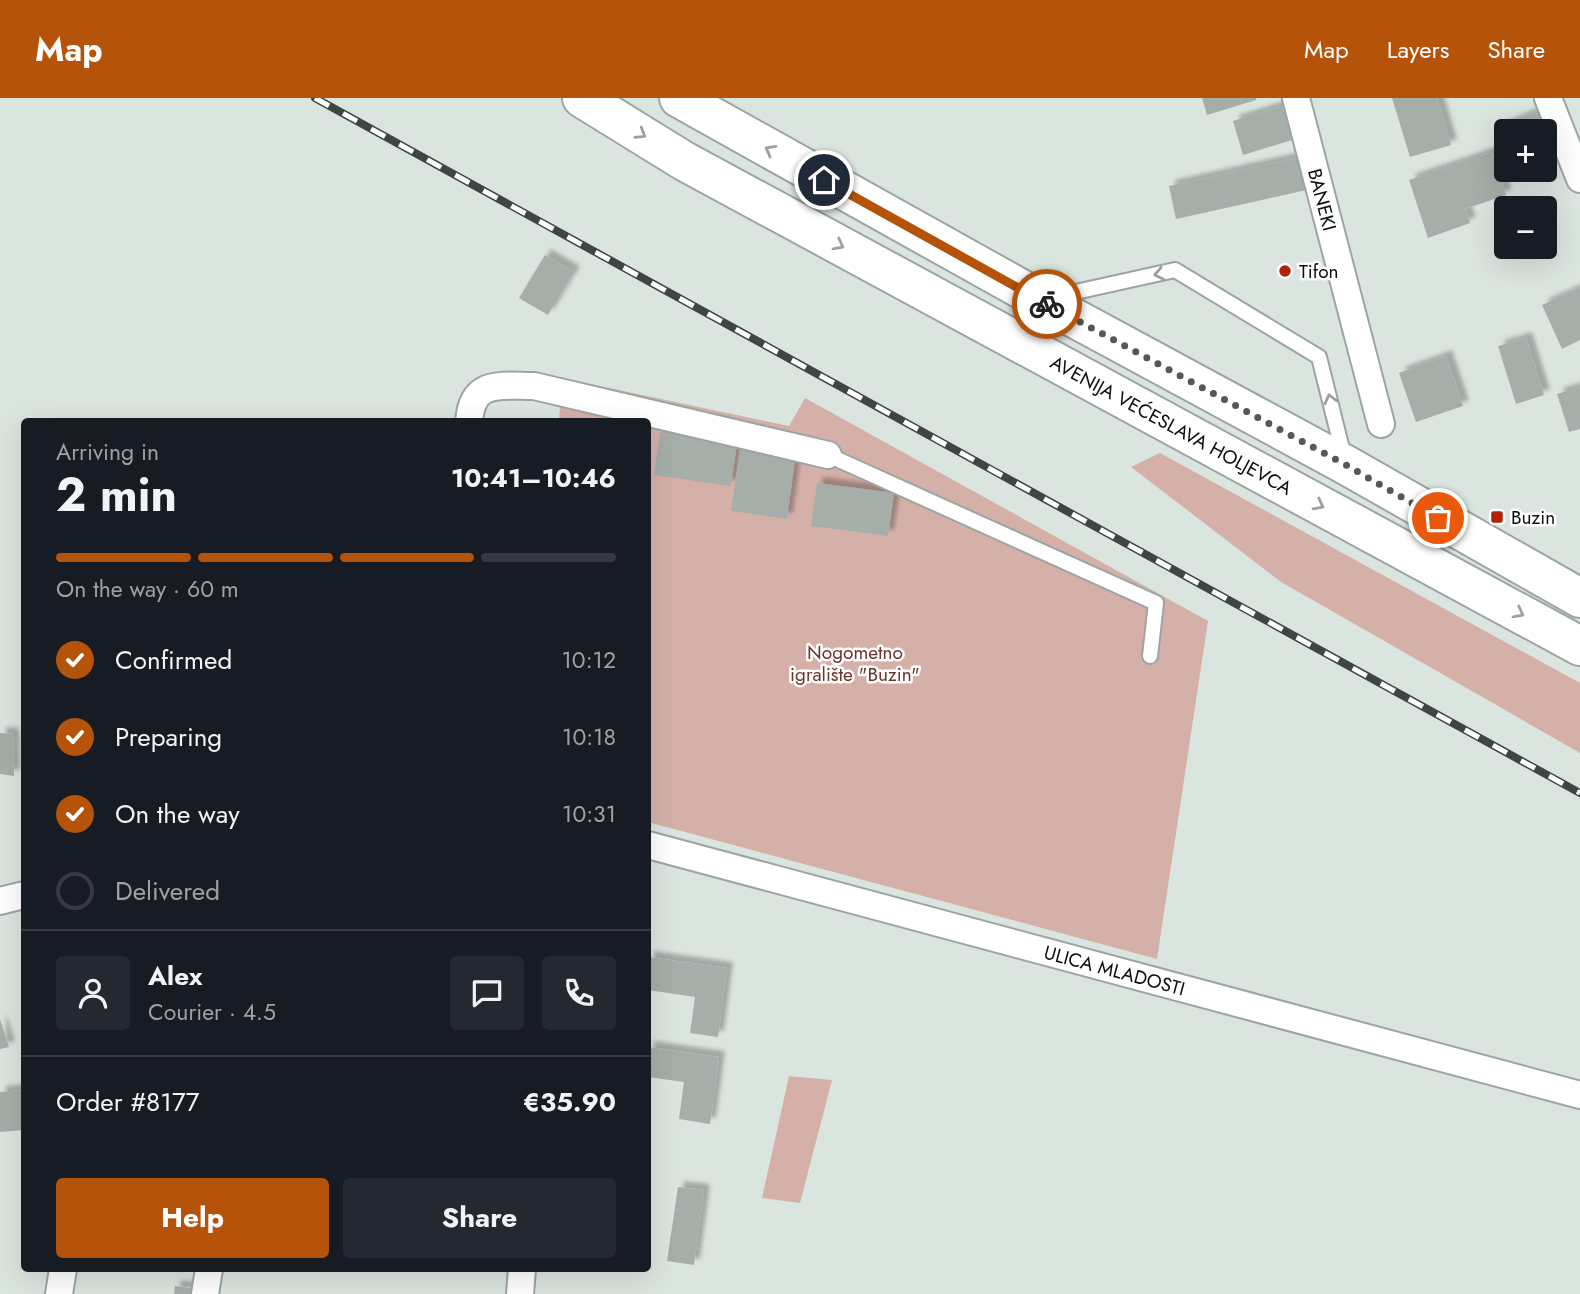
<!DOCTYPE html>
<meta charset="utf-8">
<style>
:root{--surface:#171b24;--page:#242831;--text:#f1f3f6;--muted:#9ea1a6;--line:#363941;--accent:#b45309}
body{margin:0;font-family:Jost,sans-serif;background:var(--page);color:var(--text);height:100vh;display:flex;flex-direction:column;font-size:26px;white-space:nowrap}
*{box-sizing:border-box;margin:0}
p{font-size:23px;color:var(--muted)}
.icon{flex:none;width:38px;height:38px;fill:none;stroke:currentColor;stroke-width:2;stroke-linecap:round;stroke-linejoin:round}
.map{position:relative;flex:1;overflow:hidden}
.panel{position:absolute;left:21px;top:320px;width:630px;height:854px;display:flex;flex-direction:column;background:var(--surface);border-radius:7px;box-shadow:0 7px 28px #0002}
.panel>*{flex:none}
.fabs{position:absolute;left:1494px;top:21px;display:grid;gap:14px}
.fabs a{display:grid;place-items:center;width:63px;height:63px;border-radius:7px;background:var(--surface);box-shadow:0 7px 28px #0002;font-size:35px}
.pin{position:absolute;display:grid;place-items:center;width:60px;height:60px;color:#fff;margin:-30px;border:4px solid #fff;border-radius:50%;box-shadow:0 2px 7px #0007}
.courier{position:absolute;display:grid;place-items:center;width:70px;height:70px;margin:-35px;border:5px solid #b45309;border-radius:50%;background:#fff;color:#222;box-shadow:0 2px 9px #0007}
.headline em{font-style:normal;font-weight:700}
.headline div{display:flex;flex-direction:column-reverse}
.headline{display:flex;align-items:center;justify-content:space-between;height:119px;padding:0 35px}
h1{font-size:46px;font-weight:700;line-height:52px}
.bar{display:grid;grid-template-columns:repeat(4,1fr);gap:10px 7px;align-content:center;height:84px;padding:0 35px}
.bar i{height:9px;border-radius:5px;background:var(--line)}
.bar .current{background:var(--accent)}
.bar p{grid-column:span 4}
.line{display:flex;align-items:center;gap:18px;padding:0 35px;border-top:2px solid var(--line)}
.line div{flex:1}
.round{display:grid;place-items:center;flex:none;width:74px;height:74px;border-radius:7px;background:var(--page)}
ol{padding:0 35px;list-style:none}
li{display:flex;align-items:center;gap:21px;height:77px}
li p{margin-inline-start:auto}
li .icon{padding:7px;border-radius:50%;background:var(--accent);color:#fff;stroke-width:4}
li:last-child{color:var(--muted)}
li i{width:38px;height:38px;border:4px solid var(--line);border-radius:50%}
.cta{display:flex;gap:14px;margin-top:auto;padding:14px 35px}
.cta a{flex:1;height:80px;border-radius:7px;background:var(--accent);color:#fff;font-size:28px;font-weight:700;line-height:80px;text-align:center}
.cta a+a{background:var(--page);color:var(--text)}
header{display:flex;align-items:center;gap:42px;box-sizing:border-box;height:98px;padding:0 35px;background:var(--accent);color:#fff}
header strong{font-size:33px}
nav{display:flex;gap:38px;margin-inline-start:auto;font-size:24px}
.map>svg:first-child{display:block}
</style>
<header>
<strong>Map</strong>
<nav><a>Map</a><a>Layers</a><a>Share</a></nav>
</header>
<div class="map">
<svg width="1580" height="1196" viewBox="0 0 1580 1196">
<defs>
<filter id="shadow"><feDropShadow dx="6" dy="-6" stdDeviation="2" flood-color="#0004"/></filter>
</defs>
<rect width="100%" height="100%" fill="#dbe5df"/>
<!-- green -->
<path fill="#d5b0a8" d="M 562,280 L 789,328 L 805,300 L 1208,523 L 1157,861 L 648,724 L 648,324 L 559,324 Z
M 1160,355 L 1580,585 L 1580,655 L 1281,484 L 1131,369 Z
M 789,978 L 832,982 L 800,1105 L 762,1100 Z"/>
<!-- building -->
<path fill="#a5aea9" filter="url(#shadow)" d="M 1202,0 L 1256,0 L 1256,2 L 1207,17 Z
M 1392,0 L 1437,0 L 1451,47 L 1410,59 Z
M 1282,8 L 1292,42 L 1243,57 L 1233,23 Z
M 1540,12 L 1560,58 L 1545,65 L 1545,33 L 1507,33 L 1507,47 L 1499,30 Z
M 1492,54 L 1506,97 L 1465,111 L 1470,125 L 1428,140 L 1409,82 Z
M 1303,58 L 1311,91 L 1176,121 L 1169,88 Z
M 545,157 L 574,174 L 548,217 L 519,200 Z
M 1580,190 L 1580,242 L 1562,251 L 1542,207 Z
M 1526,240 L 1544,297 L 1516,306 L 1498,248 Z
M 1446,258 L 1463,308 L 1416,324 L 1399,275 Z
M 1580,289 L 1580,331 L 1569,334 L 1557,296 Z
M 660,334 L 737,345 L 731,388 L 654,377 Z
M 741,346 L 796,354 L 787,421 L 731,413 Z
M 817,385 L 894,395 L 888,438 L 811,428 Z
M 0,635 L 13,636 L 14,678 L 0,676 Z
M 648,859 L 727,870 L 718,939 L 690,935 L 695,899 L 648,892 Z
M 0,921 L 9,949 L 0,951 Z
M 648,949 L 719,959 L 710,1026 L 679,1021 L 684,984 L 648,979 Z
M 24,992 L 24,1032 L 0,1034 L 0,994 Z
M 678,1089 L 704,1092 L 694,1167 L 667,1163 Z
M 175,1188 L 198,1191 L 197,1196 L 174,1196 Z"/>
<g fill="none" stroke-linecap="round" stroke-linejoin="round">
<!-- service casing -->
<g stroke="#9ca5a1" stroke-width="18">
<path id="service" d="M 1053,199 L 1175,172 L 1319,259 L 1344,359
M 828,357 L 1156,505 L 1150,558"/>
</g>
<!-- minor casing -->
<g stroke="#9ca5a1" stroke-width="30">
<g id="minor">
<path id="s1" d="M 1296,0 L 1381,326"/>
<path d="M 1548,0 L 1580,81"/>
<path d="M 469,324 C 472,281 500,288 534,288 L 828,357"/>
<path id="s2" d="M 648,747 L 1580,997"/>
<path d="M 0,803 L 24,797"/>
<path d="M 59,1196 L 63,1171"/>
<path d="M 205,1196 L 209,1171"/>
<path d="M 520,1196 L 522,1171"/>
</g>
</g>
<!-- secondary casing -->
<g stroke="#9ca5a1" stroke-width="42">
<g id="secondary">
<path id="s3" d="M 582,0 L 684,63 L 1580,548"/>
<path d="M 679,0 L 1039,201 L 1346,367 L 1580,500"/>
</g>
</g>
<!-- service -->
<use href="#service" stroke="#fff" stroke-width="14"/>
<!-- minor -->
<use href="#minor" stroke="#fff" stroke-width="26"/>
<!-- secondary -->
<use href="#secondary" stroke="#fff" stroke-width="38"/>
<!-- rail casing -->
<g stroke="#3f4542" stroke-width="8">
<path id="rail" d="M 315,0 L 1580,695"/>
</g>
<!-- rail -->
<use href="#rail" stroke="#fff" stroke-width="5" stroke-dasharray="16" stroke-linecap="butt"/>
</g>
<!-- one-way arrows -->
<defs><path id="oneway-chevron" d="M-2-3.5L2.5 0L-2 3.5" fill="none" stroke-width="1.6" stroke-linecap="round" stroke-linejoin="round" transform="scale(1.75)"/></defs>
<g stroke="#9d9f9e">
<use href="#oneway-chevron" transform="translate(641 36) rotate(32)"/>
<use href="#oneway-chevron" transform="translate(770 52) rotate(-151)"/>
<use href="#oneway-chevron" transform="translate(839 147) rotate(28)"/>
<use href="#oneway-chevron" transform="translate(1159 176) rotate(168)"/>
<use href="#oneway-chevron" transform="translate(1330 301) rotate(-104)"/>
<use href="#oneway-chevron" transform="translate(1319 407) rotate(28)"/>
<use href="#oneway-chevron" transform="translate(1519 515) rotate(28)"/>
</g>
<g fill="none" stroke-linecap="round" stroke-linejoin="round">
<!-- done -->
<path stroke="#535956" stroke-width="7" stroke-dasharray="0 12.6" d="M 1047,206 L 1346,367 L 1438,420"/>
<!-- route -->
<path stroke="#b45309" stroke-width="9" d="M 824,82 L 1047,206"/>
</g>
<!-- markers -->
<g fill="#b0230a" stroke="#fff" stroke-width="2.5">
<circle cx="1285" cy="173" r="7"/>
<rect x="1490" y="412" width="14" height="14" rx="3.5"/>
</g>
<g text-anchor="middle" stroke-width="5" stroke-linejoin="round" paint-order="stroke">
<!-- street labels -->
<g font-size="19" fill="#0a0e0c" stroke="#fff">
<text dy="7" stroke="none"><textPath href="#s1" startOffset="105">BANEKI</textPath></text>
<text dy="7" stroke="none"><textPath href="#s3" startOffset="674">AVENIJA VEĆESLAVA HOLJEVCA</textPath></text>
<text dy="7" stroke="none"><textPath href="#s2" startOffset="483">ULICA MLADOSTI</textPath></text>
</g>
<!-- poi labels -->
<g font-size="19" fill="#0a0e0c" stroke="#fff" text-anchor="start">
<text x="1299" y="180">Tifon</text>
<text x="1511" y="426">Buzin</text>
</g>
<!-- park labels -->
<g font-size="19" fill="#6b342a" stroke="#fff">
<text x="855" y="561">Nogometno<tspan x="855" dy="22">igralište "Buzin"</tspan></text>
</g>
</g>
</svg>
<div class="fabs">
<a>+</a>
<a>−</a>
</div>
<div class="pin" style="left:1438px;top:420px;background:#ea580c"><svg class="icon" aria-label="bag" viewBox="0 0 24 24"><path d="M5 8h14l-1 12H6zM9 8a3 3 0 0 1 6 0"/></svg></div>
<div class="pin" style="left:824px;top:82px;background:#1f2937"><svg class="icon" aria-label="home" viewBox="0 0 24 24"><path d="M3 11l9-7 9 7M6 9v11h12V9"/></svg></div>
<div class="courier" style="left:1047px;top:206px"><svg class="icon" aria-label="bike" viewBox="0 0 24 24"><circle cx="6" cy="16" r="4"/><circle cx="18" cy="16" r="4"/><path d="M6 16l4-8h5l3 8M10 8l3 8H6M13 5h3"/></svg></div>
<section class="panel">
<div class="headline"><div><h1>2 min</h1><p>Arriving in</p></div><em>10:41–10:46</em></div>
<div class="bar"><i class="current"></i><i class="current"></i><i class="current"></i><i></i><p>On the way · 60 m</p></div>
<ol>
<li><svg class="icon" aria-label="check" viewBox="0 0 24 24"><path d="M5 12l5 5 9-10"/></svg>Confirmed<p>10:12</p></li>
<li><svg class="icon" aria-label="check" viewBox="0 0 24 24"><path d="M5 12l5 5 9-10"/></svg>Preparing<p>10:18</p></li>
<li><svg class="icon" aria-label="check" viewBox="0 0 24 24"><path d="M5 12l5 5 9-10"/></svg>On the way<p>10:31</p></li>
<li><i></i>Delivered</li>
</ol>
<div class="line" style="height:126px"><a class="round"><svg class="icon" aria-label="person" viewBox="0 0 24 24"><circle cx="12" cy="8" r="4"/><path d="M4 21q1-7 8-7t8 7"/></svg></a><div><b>Alex</b><p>Courier · 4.5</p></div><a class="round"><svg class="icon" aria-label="chat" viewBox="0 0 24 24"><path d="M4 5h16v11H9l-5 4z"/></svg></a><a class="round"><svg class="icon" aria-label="phone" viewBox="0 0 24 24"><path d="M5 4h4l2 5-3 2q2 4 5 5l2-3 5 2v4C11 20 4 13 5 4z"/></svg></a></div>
<div class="line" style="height:91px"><div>Order #8177</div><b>€35.90</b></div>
<div class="cta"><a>Help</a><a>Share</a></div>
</section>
</div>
